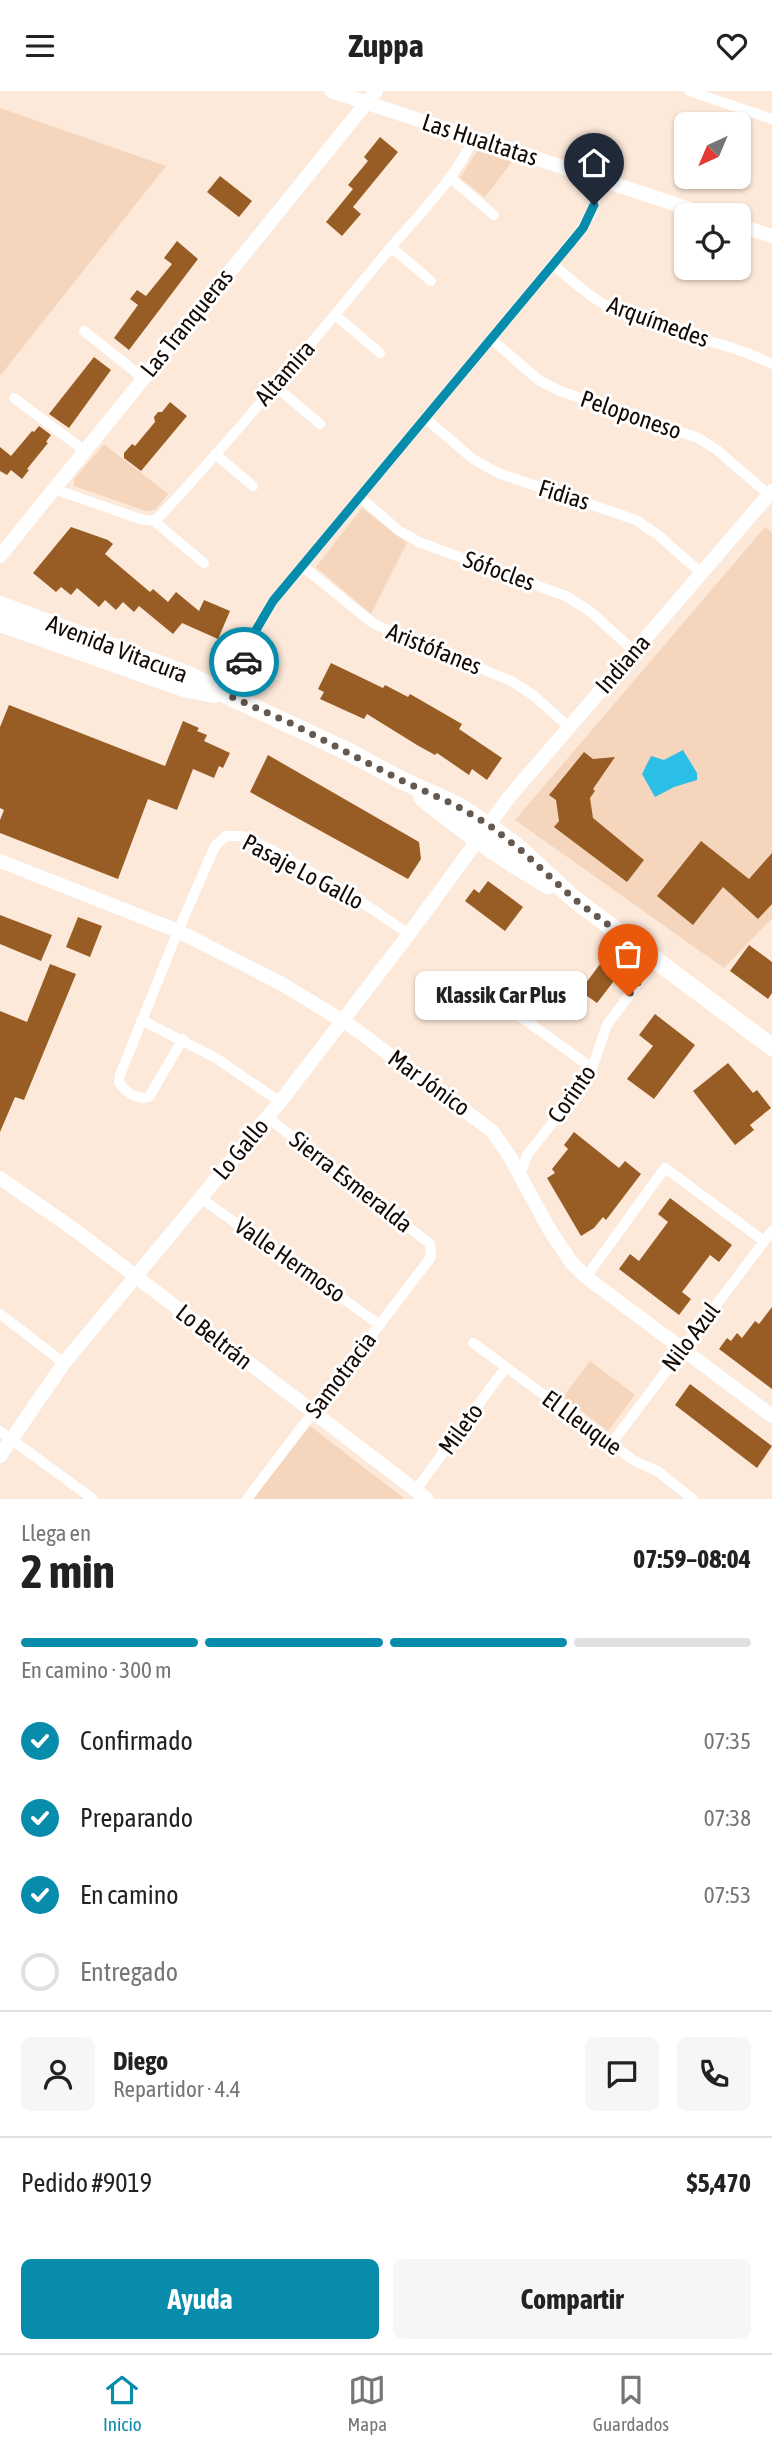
<!DOCTYPE html>
<html lang="es">
<meta charset="utf-8">
<style>
:root{--surface:#fff;--page:#f6f6f6;--text:#222;--muted:#767676;--line:#e0e0e0;--accent:#088cac}
body{margin:0;font-family:"Asap Condensed",sans-serif;background:var(--page);color:var(--text);height:100vh;display:flex;flex-direction:column;font-size:26px;white-space:nowrap}
*{box-sizing:border-box;margin:0}
p{font-size:23px;color:var(--muted)}
.icon{flex:none;width:38px;height:38px;fill:none;stroke:currentColor;stroke-width:2;stroke-linecap:round;stroke-linejoin:round}
.map{position:relative;height:1408px;overflow:hidden}
.side{display:flex;flex-direction:column;background:var(--surface);flex:1}
.side>*{flex:none}
.needle{width:46px;rotate:224deg}
.tools{position:absolute;left:674px;top:21px;display:grid;gap:14px}
.tools a{display:grid;place-items:center;width:77px;height:77px;border-radius:10px;background:var(--surface);box-shadow:0 2px 5px #0004;font-size:35px}
.pin{position:absolute;display:grid;place-items:center;width:60px;height:60px;color:#fff;margin:-72px -30px;border-radius:50% 50% 50% 0;rotate:-45deg;box-shadow:0 0 7px #0007}
.pin .icon{rotate:45deg}
.courier{position:absolute;display:grid;place-items:center;width:70px;height:70px;margin:-35px;border:5px solid #088cac;border-radius:50%;background:#fff;color:#222;box-shadow:0 2px 9px #0007}
.bubble{position:absolute;height:49px;border-radius:10px;background:var(--surface);box-shadow:0 2px 5px #0004;font-size:23px;font-weight:700;line-height:49px;text-align:center}
.overview em{font-style:normal;font-weight:700}
.overview div{display:flex;flex-direction:column-reverse}
.overview{display:flex;align-items:center;justify-content:space-between;height:119px;padding:0 21px}
h1{font-size:46px;font-weight:700;line-height:52px}
.bar{display:grid;grid-template-columns:repeat(4,1fr);gap:10px 7px;align-content:center;height:84px;padding:0 21px}
.bar i{height:9px;border-radius:5px;background:var(--line)}
.bar .selected{background:var(--accent)}
.bar p{grid-column:span 4}
.line{display:flex;align-items:center;gap:18px;padding:0 21px;border-top:2px solid var(--line)}
.line div{flex:1}
.round{display:grid;place-items:center;flex:none;width:74px;height:74px;border-radius:10px;background:var(--page)}
ol{padding:0 21px;list-style:none}
li{display:flex;align-items:center;gap:21px;height:77px}
li p{margin-inline-start:auto}
li .icon{padding:7px;border-radius:50%;background:var(--accent);color:#fff;stroke-width:4}
li:last-child{color:var(--muted)}
li i{width:38px;height:38px;border:4px solid var(--line);border-radius:50%}
.button{display:flex;gap:14px;margin-top:auto;padding:14px 21px}
.button a{flex:1;height:80px;border-radius:10px;background:var(--accent);color:#fff;font-size:28px;font-weight:700;line-height:80px;text-align:center}
.button a+a{background:var(--page);color:var(--text)}
header{display:flex;justify-content:space-between;align-items:center;height:91px;padding:0 21px;background:var(--surface);font-size:32px;font-weight:700}
.tabs{display:flex;justify-content:space-around;align-items:center;height:98px;border-top:2px solid var(--line);background:var(--surface);font-size:19px;color:var(--muted)}
.tabs a{display:grid;justify-items:center;gap:4px}
.tabs .selected{color:var(--accent)}
.map>svg:first-child{display:block}
</style>
<header><svg class="icon" aria-label="menu" viewBox="0 0 24 24"><path d="M4 6h16M4 12h16M4 18h16"/></svg>Zuppa<svg class="icon" aria-label="heart" viewBox="0 0 24 24"><path d="M12 20l-8-8c-3-5 5-10 8-4 3-6 11-1 8 4z"/></svg></header>
<div class="map">
<svg width="772" height="1408" viewBox="0 0 772 1408">
<rect width="100%" height="100%" fill="#fce9da"/>
<!-- green -->
<path fill="#f5d5bb" d="M 0,17 L 166,75 L 0,285 Z
M 478,59 L 512,71 L 485,106 L 460,87 Z
M 104,353 L 168,403 L 155,419 L 146,420 L 74,395 L 74,388 Z
M 362,417 L 407,452 L 371,523 L 316,476 Z
M 765,436 L 772,442 L 772,827 L 724,877 L 515,729 Z
M 590,1270 L 635,1304 L 608,1340 L 563,1306 Z
M 310,1335 L 405,1408 L 253,1408 Z"/>
<!-- water -->
<path fill="#2bbee6" d="M 683,659 L 697,682 L 697,689 L 674,696 L 655,706 L 642,683 L 651,665 L 664,669 Z"/>
<!-- building -->
<path fill="#975d25" d="M 380,46 L 398,61 L 353,116 L 361,123 L 342,145 L 326,131 L 353,98 L 348,94 L 368,70 L 364,66 Z
M 220,85 L 252,110 L 239,126 L 207,101 Z
M 177,150 L 198,168 L 129,259 L 114,247 L 138,214 L 130,208 L 137,199 L 146,205 L 172,173 L 164,167 Z
M 94,266 L 111,279 L 69,337 L 49,323 Z
M 170,311 L 187,325 L 141,380 L 124,367 L 124,362 L 132,353 L 135,355 L 155,331 L 154,326 L 158,321 L 162,321 Z
M 39,335 L 51,344 L 46,351 L 48,352 L 27,378 L 29,379 L 22,388 L 11,379 L 7,384 L 0,380 L 0,356 L 11,365 L 32,340 L 34,341 Z
M 71,436 L 108,449 L 113,453 L 105,463 L 150,501 L 153,498 L 168,511 L 176,501 L 199,520 L 204,509 L 230,520 L 218,548 L 182,532 L 173,543 L 139,515 L 134,521 L 123,511 L 116,519 L 105,509 L 99,516 L 77,497 L 71,504 L 61,496 L 56,501 L 33,482 Z
M 331,572 L 383,597 L 385,594 L 408,606 L 410,603 L 462,633 L 459,638 L 502,667 L 487,689 L 472,678 L 469,684 L 437,662 L 435,664 L 417,654 L 367,623 L 364,628 L 320,608 L 324,601 L 318,598 Z
M 9,614 L 165,675 L 183,630 L 199,637 L 197,640 L 207,644 L 204,650 L 230,662 L 223,677 L 219,675 L 214,687 L 193,678 L 177,719 L 148,708 L 118,788 L 0,742 L 0,729 L 4,719 L 0,717 L 0,636 Z
M 584,661 L 593,668 L 615,666 L 593,698 L 595,700 L 590,707 L 593,727 L 644,769 L 627,791 L 554,736 L 559,730 L 556,709 L 549,704 Z
M 268,664 L 419,751 L 421,768 L 408,788 L 250,701 Z
M 701,750 L 749,788 L 772,762 L 772,813 L 758,828 L 723,796 L 693,834 L 657,805 Z
M 488,790 L 523,816 L 505,840 L 465,810 L 474,798 L 479,802 Z
M 0,824 L 52,844 L 41,870 L 0,853 Z
M 78,826 L 102,835 L 90,866 L 66,856 Z
M 749,854 L 772,871 L 772,902 L 768,908 L 730,880 Z
M 603,869 L 620,882 L 597,912 L 580,900 Z
M 50,873 L 76,883 L 24,1009 L 15,1006 L 0,1041 L 0,920 L 27,931 Z
M 655,923 L 695,954 L 654,1008 L 627,988 L 653,955 L 639,944 Z
M 728,972 L 753,1002 L 757,999 L 771,1017 L 750,1034 L 754,1039 L 735,1054 L 693,1000 Z
M 574,1041 L 619,1077 L 625,1070 L 641,1083 L 606,1129 L 603,1126 L 594,1137 L 581,1145 L 547,1087 L 555,1082 L 552,1078 L 568,1058 L 564,1054 Z
M 670,1107 L 732,1154 L 719,1171 L 710,1164 L 682,1201 L 691,1208 L 679,1224 L 619,1178 L 630,1163 L 639,1170 L 668,1131 L 658,1123 Z
M 772,1216 L 772,1298 L 719,1258 L 727,1247 L 731,1250 L 737,1242 L 742,1247 L 755,1230 L 759,1233 Z
M 690,1293 L 772,1355 L 757,1377 L 675,1314 Z"/>
<g fill="none" stroke-linecap="round" stroke-linejoin="round">
<!-- minor -->
<path stroke="#fff" stroke-width="10" d="M 689,0 L 772,28
M 449,86 L 494,124
M 391,156 L 431,190
M 553,174 C 573,190 591,207 614,219 C 664,243 722,248 772,273
M 335,224 L 380,262
M 84,240 L 143,287
M 491,248 L 540,290 L 560,300 L 698,347 L 717,359 L 769,404
M 274,294 L 320,333
M 14,307 L 85,360
M 425,327 L 473,368 L 498,382 L 636,429 L 658,444 L 701,482
M 215,363 L 253,395
M 54,398 L 140,428 L 154,430 L 160,425 C 239,340 313,250 387,161 C 415,127 456,88 474,46
M 360,406 L 398,439 L 419,451 L 568,506 L 592,522 L 634,560
M 154,430 L 204,472
M 302,475 L 374,533 L 511,590 L 533,604 L 569,636
M 231,606 L 256,539 L 273,510 L 578,143 L 591,122 L 603,90
M 489,903 L 592,977
M 141,929 L 216,967 L 280,1011
M 183,948 L 149,1006 C 136,1009 127,1002 119,992 L 120,984 L 178,840 L 215,755 L 226,745 L 243,745 L 274,760 L 348,802 L 409,843
M 520,1085 L 527,1064 L 589,986 L 607,934 L 655,869
M 199,1106 L 380,1234
M 586,1186 L 665,1077 L 764,1150
M 0,1223 L 64,1272
M 473,1252 L 633,1369 L 657,1380 L 693,1408
M 0,1340 L 93,1408
M 611,1353 L 772,1140
M 415,1400 L 506,1276
M 247,1408 L 431,1166 L 430,1153 L 267,1026"/>
<!-- tertiary -->
<path stroke="#fff" stroke-width="14" d="M 331,0 L 708,124
M 738,134 L 772,145
M 0,465 L 376,0
M 0,770 L 178,840 L 282,893 L 351,935 L 492,1040 L 510,1066 L 549,1138 L 571,1171 L 586,1186 L 772,1325
M 0,1087 L 79,1142 L 427,1408
M 0,1365 L 64,1272 L 280,1011 L 409,843 L 510,705 L 772,400"/>
<!-- primary -->
<path stroke="#fff" stroke-width="18" d="M 0,514 L 191,585 L 231,606 L 347,660 L 403,690 L 457,714 L 489,735 L 522,760 L 574,808 L 772,956
M 0,532 L 184,597 L 214,603
M 422,706 C 461,738 504,769 548,794"/>
</g>
<g fill="none" stroke-linecap="round" stroke-linejoin="round">
<!-- done -->
<path stroke="#65584e" stroke-width="7" stroke-dasharray="0 12.6" d="M 244,571 L 232,606 L 290,632 L 403,690 L 457,715 L 489,734 L 522,760 L 574,808 L 655,869 L 628,905"/>
<!-- route -->
<path stroke="#088cac" stroke-width="9" d="M 244,571 L 256,539 L 273,510 L 570,153 L 583,137 L 594,114"/>
</g>
<g text-anchor="middle" stroke-width="6" stroke-linejoin="round" paint-order="stroke">
<!-- street labels -->
<g font-size="24" fill="#140a03" stroke="#fff">
<text transform="translate(480 49) rotate(18)" y="8">Las Hualtatas</text>
<text transform="translate(658 231) rotate(20)" y="8">Arquímedes</text>
<text transform="translate(187 232) rotate(-51)" y="8">Las Tranqueras</text>
<text transform="translate(285 282) rotate(-49)" y="8">Altamira</text>
<text transform="translate(631 324) rotate(19)" y="8">Peloponeso</text>
<text transform="translate(564 404) rotate(17)" y="8">Fidias</text>
<text transform="translate(499 480) rotate(20)" y="8">Sófocles</text>
<text transform="translate(117 558) rotate(21)" y="8">Avenida Vitacura</text>
<text transform="translate(434 558) rotate(22)" y="8">Aristófanes</text>
<text transform="translate(623 573) rotate(-49)" y="8">Indiana</text>
<text transform="translate(303 781) rotate(28)" y="8">Pasaje Lo Gallo</text>
<text transform="translate(429 992) rotate(36)" y="8">Mar Jónico</text>
<text transform="translate(572 1003) rotate(-55)" y="8">Corinto</text>
<text transform="translate(241 1058) rotate(-50)" y="8">Lo Gallo</text>
<text transform="translate(351 1091) rotate(38)" y="8">Sierra Esmeralda</text>
<text transform="translate(290 1169) rotate(35)" y="8">Valle Hermoso</text>
<text transform="translate(214 1246) rotate(38)" y="8">Lo Beltrán</text>
<text transform="translate(691 1246) rotate(-53)" y="8">Nilo Azul</text>
<text transform="translate(341 1284) rotate(-53)" y="8">Samotracia</text>
<text transform="translate(582 1332) rotate(36)" y="8">El Lleuque</text>
<text transform="translate(461 1338) rotate(-54)" y="8">Mileto</text>
</g>
</g>
</svg>
<div class="tools">
<a><svg class="needle" viewBox="-14 -14 28 28"><path d="M0-13l5 13h-10z" fill="#e53935"/><path d="M0 13l5-13h-10z" fill="#767676"/></svg></a>
<a><svg class="icon" aria-label="locate" viewBox="0 0 24 24"><circle cx="12" cy="12" r="6"/><path d="M12 2v4M12 18v4M2 12h4M18 12h4"/></svg></a>
</div>
<div class="pin" style="left:628px;top:905px;background:#ea580c"><svg class="icon" aria-label="bag" viewBox="0 0 24 24"><path d="M5 8h14l-1 12H6zM9 8a3 3 0 0 1 6 0"/></svg></div>
<div class="pin" style="left:594px;top:114px;background:#1f2937"><svg class="icon" aria-label="home" viewBox="0 0 24 24"><path d="M3 11l9-7 9 7M6 9v11h12V9"/></svg></div>
<div class="courier" style="left:244px;top:571px"><svg class="icon" aria-label="car" viewBox="0 0 24 24"><path d="M5 17H2v-5l4-1 3-4h7l3 4 3 1v5h-3M9 17h6M6 11h13"/><circle cx="7" cy="17" r="2"/><circle cx="17" cy="17" r="2"/></svg></div>
<div class="bubble" style="left:415px;top:880px;width:172px">Klassik Car Plus</div>
</div>
<section class="side">
<div class="overview"><div><h1>2 min</h1><p>Llega en</p></div><em>07:59–08:04</em></div>
<div class="bar"><i class="selected"></i><i class="selected"></i><i class="selected"></i><i></i><p>En camino · 300 m</p></div>
<ol>
<li><svg class="icon" aria-label="check" viewBox="0 0 24 24"><path d="M5 12l5 5 9-10"/></svg>Confirmado<p>07:35</p></li>
<li><svg class="icon" aria-label="check" viewBox="0 0 24 24"><path d="M5 12l5 5 9-10"/></svg>Preparando<p>07:38</p></li>
<li><svg class="icon" aria-label="check" viewBox="0 0 24 24"><path d="M5 12l5 5 9-10"/></svg>En camino<p>07:53</p></li>
<li><i></i>Entregado</li>
</ol>
<div class="line" style="height:126px"><a class="round"><svg class="icon" aria-label="person" viewBox="0 0 24 24"><circle cx="12" cy="8" r="4"/><path d="M4 21q1-7 8-7t8 7"/></svg></a><div><b>Diego</b><p>Repartidor · 4.4</p></div><a class="round"><svg class="icon" aria-label="chat" viewBox="0 0 24 24"><path d="M4 5h16v11H9l-5 4z"/></svg></a><a class="round"><svg class="icon" aria-label="phone" viewBox="0 0 24 24"><path d="M5 4h4l2 5-3 2q2 4 5 5l2-3 5 2v4C11 20 4 13 5 4z"/></svg></a></div>
<div class="line" style="height:91px"><div>Pedido #9019</div><b>$5,470</b></div>
<div class="button"><a>Ayuda</a><a>Compartir</a></div>
</section>
<nav class="tabs">
<a class="selected"><svg class="icon" aria-label="home" viewBox="0 0 24 24"><path d="M3 11l9-7 9 7M6 9v11h12V9"/></svg>Inicio</a>
<a><svg class="icon" aria-label="map" viewBox="0 0 24 24"><path d="M3 6l6-2 6 2 6-2v14l-6 2-6-2-6 2zM9 4v14M15 6v14"/></svg>Mapa</a>
<a><svg class="icon" aria-label="saved" viewBox="0 0 24 24"><path d="M7 4h10v16l-5-4-5 4z"/></svg>Guardados</a>
</nav>
